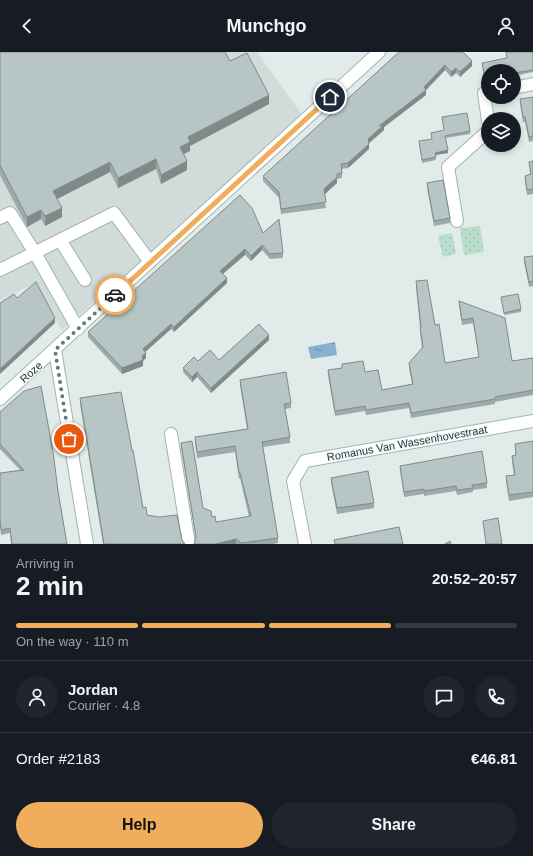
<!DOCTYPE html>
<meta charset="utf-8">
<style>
:root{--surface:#171b24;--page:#20242c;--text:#f1f3f6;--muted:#9ea1a6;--line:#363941;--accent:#f0ad5b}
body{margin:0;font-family:Helvetica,sans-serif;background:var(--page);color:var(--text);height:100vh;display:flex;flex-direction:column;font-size:15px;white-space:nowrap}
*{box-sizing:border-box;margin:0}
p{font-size:13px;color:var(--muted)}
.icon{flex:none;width:22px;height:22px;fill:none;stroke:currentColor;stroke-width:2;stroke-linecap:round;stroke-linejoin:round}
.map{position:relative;height:492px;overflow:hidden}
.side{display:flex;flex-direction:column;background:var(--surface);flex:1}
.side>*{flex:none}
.tools{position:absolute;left:481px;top:12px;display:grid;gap:8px}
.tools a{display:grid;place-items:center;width:40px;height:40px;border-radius:50%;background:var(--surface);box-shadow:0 2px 6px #0003;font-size:20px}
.pin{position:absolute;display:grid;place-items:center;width:34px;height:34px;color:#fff;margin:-17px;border:2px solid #fff;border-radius:50%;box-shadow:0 1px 4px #0007}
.courier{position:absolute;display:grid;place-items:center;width:40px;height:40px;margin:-20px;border:3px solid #f0ad5b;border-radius:50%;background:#fff;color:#222;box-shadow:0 1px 5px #0007}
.head em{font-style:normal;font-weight:700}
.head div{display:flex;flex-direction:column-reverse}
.head{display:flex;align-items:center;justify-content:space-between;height:68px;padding:0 16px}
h1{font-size:26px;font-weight:700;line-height:30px}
.bar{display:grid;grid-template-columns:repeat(4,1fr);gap:6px 4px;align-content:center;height:48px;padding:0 16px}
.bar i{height:5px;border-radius:3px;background:var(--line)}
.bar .on{background:var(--accent)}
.bar p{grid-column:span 4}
.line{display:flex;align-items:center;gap:10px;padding:0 16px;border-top:1px solid var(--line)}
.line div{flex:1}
.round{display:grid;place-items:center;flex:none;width:42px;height:42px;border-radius:21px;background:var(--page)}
.primary-button{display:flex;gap:8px;margin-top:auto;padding:8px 16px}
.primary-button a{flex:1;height:46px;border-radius:24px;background:var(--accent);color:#111;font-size:16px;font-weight:700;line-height:46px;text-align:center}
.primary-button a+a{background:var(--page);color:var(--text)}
header{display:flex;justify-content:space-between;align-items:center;height:52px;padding:0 16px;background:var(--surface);font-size:18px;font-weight:700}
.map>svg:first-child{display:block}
</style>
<header><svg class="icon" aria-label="back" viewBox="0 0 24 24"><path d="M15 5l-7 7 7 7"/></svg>Munchgo<svg class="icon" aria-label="person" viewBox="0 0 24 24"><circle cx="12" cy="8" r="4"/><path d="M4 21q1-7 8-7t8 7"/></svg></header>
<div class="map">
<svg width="533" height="492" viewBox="0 0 533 492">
<defs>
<pattern id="garden-dots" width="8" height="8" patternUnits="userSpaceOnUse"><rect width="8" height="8" fill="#baddce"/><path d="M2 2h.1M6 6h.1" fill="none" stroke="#a0bfb2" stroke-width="1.8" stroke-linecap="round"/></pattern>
<pattern id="water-ripples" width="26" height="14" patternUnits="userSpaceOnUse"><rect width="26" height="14" fill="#8ab0d0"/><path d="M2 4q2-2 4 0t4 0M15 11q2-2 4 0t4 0" fill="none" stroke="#7090aa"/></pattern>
</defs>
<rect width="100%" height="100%" fill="#e1ecea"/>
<!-- built -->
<path fill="#d0dbda" d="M 0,0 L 257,0 L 305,67 L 62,278 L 34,232 L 0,248 Z"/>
<!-- garden -->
<path fill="url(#garden-dots)" d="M 480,174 L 484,200 L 464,203 L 460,176 Z
M 452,181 L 456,202 L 443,205 L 438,184 Z"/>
<!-- water -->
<path fill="url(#water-ripples)" d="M 335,290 L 337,303 L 311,307 L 308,295 Z"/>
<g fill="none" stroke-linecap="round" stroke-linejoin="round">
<!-- minor casing -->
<g stroke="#a4b3b2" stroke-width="14">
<path id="minor" d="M 514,36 L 533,32
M 488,40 L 484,41 L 488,69
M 0,166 L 10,161 L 35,201 L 78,277
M 457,169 L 448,115 L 488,79
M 60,188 L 85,228
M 0,218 L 114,161 L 150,210
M 55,298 L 87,492
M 0,347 L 379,0
M 171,382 L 189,492
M 305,492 L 293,429 L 305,409 L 533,369"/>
</g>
<!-- minor -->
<use href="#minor" stroke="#fff" stroke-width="12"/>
</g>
<!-- wall -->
<path fill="#9daaa9" d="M 0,0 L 230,9 L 269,52 L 190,94 L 190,99 L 184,102 L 187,118 L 161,132 L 156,117 L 118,136 L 110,120 L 57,147 L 62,165 L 45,174 L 41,167 L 27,175 L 0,123 Z
M 399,0 L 472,14 L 460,25 L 456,21 L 451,25 L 445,18 L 426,38 L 426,43 L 384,75 L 384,78 L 369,91 L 369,97 L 348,116 L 342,117 L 342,126 L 337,127 L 337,131 L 324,142 L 326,156 L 281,162 L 279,146 L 263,129 L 263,124 Z
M 533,0 L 533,20 L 514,24 L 514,19 L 488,19 L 488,29 L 485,29 L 482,11 Z
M 533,45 L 533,89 L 529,90 L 525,70 L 523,70 L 520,52 L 520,47 Z
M 442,65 L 470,79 L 470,82 L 446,86 L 448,101 L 435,103 L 436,108 L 422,111 L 419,89 L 432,87 L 431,81 L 444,78 Z
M 533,109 L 533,142 L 527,143 L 525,129 L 525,124 L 530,123 L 529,110 Z
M 427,131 L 450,166 L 450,171 L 434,174 L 427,136 Z
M 263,181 L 283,201 L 283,206 L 270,207 L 262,198 L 251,209 L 245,203 L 223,222 L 227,231 L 174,280 L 171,277 L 145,300 L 146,306 L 143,309 L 143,314 L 122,322 L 88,285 L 88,280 Z
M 533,204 L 533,234 L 529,235 L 524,210 L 524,205 Z
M 416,229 L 435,273 L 445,311 L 479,305 L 473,271 L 462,273 L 459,254 L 459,249 L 512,309 L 533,306 L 533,343 L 495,350 L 495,352 L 411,366 L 409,356 L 366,363 L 365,359 L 335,364 L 328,323 L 328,318 L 342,316 L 342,312 L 365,320 L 382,338 L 412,332 L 409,316 L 409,311 L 422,296 L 420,280 L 420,275 L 416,235 Z
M 501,245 L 521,257 L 521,260 L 504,263 Z
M 269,288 L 211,341 L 197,325 L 192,330 L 183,320 L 183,316 L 198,309 L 219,308 Z
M 240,328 L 291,351 L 291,356 L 285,357 L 290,385 L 290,391 L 263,395 L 278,486 L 278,491 L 273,492 L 194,492 L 196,487 L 181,396 L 181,391 L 203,456 L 212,465 L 216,470 L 249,465 L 240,426 L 239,427 L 235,400 L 197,406 L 195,391 L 195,385 L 247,377 L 240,333 Z
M 80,346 L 147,463 L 182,488 L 185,492 L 103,492 L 80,352 Z
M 0,360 L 58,439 L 67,492 L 11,492 L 10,481 L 1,483 L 0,473 L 0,421 L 20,418 L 0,397 Z
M 533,389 L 533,445 L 509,449 L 506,429 L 506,424 L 514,423 L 512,409 L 512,404 L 516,403 L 515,392 Z
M 400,414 L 487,431 L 487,436 L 473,438 L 473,440 L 457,443 L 456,439 L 424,444 L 424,442 L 404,445 L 400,418 Z
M 331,426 L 374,451 L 374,456 L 337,462 L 331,431 Z"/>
<!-- shaded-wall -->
<path fill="#808b89" d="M 472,9 L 472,14 L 460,25 L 460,20 Z
M 445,13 L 445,18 L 426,38 L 426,43 L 384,75 L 384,78 L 368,92 L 368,87 L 379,74 L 424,35 Z
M 456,16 L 456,21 L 451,25 L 451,20 Z
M 269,43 L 269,52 L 190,94 L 190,99 L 180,104 L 180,95 L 188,85 Z
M 369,92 L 369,97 L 348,116 L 348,111 Z
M 448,98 L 448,101 L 435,103 L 435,101 Z
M 156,107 L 156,117 L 118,136 L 118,126 Z
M 187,109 L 187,118 L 161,132 L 161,123 Z
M 110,110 L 110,120 L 53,149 L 53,139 Z
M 337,125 L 337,131 L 324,143 L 324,137 Z
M 62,156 L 62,165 L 45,174 L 45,164 Z
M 41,158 L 41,167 L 27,175 L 27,165 Z
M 262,193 L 262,198 L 251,209 L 251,204 Z
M 245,197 L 245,203 L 220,224 L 220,219 Z
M 227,226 L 227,231 L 174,280 L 174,275 Z
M 55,266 L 55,271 L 0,322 L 0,317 Z
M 171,272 L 171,277 L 143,302 L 143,297 Z
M 269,283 L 269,288 L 211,341 L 211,336 Z
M 146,301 L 146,306 L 143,309 L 143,314 L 122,322 L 122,316 L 142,304 Z
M 197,320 L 197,325 L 192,330 L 192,325 Z
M 236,487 L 236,492 L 215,492 Z"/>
<!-- building -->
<path fill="#b7c6c4" stroke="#808b89" d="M 0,0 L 225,0 L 230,9 L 247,1 L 269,43 L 188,85 L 190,90 L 180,95 L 187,109 L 161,123 L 156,107 L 118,126 L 110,110 L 53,139 L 62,156 L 45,164 L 41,158 L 27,165 L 0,113 Z
M 399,0 L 463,0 L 472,9 L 460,20 L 456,16 L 451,20 L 445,13 L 424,35 L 426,38 L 379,74 L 384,73 L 368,87 L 369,92 L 348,111 L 341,112 L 342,121 L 337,122 L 337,125 L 324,137 L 326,150 L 281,157 L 279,140 L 263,124 Z
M 506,0 L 533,0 L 533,18 L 514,21 L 514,19 L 488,19 L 488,26 L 485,27 L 482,11 L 507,6 Z
M 533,45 L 533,84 L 529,85 L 525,65 L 523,65 L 520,47 Z
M 467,61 L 470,79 L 445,84 L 448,98 L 435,101 L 436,105 L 422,108 L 419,89 L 432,87 L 431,81 L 444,78 L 442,65 Z
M 533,109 L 533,137 L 527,138 L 525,124 L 531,122 L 529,110 Z
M 443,128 L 450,166 L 434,169 L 427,131 Z
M 240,143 L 252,156 L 263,181 L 279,167 L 283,201 L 270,202 L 262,193 L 251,204 L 245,197 L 220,219 L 227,226 L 174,275 L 171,272 L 143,297 L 146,301 L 142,304 L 143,308 L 122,316 L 88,280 Z
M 533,204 L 533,229 L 529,230 L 524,205 Z
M 427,228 L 435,273 L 439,272 L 445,311 L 479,305 L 473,266 L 462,268 L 459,249 L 505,266 L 512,309 L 533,306 L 533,338 L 495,345 L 495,347 L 411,361 L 409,351 L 366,358 L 365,354 L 335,359 L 328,318 L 342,316 L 342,312 L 363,309 L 365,320 L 378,318 L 382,338 L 413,332 L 409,311 L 423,295 L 420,275 L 421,275 L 416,229 Z
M 36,230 L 55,266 L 0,317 L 0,251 L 14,242 L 17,246 Z
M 518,242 L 521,257 L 504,261 L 501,245 Z
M 259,272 L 269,283 L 211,336 L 197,320 L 192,325 L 183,316 L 194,305 L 198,309 L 210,298 L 219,308 Z
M 286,320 L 291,351 L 284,352 L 290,385 L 262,390 L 278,486 L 241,491 L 236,487 L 215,492 L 194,492 L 196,485 L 181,391 L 192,389 L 203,456 L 211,459 L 212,465 L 215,464 L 216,470 L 251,464 L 240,421 L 239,421 L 235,394 L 197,400 L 195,385 L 248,377 L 240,328 Z
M 41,334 L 53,400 L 58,439 L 67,492 L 12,492 L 10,476 L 1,478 L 0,468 L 0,421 L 24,418 L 0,392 L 0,360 L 24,339 Z
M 121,340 L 132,398 L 133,398 L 143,456 L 146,455 L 147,463 L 159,465 L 177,463 L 182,488 L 185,492 L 104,492 L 80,346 Z
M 533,389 L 533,440 L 509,443 L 506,424 L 515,423 L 512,404 L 516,403 L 515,392 Z
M 482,399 L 487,431 L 472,433 L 473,436 L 457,438 L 456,434 L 424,439 L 424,437 L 404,440 L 400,414 Z
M 368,419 L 374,451 L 337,456 L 331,426 Z
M 498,466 L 502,492 L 486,492 L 483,469 Z
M 399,475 L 403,492 L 335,492 L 334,488 Z
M 450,489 L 451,492 L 445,492 Z"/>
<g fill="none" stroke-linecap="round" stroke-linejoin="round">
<!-- done -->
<path stroke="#657979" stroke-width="4" stroke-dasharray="0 7.2" d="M 69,387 L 55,298 L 115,243"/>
<!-- route -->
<path stroke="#f0ad5b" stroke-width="5" d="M 115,243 L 330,45"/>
</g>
<g text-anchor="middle" stroke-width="3" stroke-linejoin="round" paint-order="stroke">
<!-- street labels -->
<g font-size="11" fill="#223b3c" stroke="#f2f8f7">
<text transform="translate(31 320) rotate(-42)" y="4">Roze</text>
<text transform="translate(407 391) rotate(-10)" y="4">Romanus Van Wassenhovestraat</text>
</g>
</g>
</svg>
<div class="tools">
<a><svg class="icon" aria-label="locate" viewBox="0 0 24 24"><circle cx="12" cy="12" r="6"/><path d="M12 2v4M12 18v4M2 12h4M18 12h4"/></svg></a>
<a><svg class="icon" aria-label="layers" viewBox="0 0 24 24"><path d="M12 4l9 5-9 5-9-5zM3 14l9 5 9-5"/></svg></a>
</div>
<div class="pin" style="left:69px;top:387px;background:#ea580c"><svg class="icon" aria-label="bag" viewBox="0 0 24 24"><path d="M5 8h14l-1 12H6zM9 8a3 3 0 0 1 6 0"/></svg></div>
<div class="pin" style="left:330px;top:45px;background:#1f2937"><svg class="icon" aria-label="home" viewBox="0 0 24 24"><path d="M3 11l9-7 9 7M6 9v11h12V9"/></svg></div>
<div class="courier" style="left:115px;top:243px"><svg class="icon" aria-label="car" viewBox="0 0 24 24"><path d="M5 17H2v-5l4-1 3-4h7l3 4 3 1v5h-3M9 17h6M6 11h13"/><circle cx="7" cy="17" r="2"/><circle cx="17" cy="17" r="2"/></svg></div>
</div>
<section class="side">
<div class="head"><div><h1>2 min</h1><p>Arriving in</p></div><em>20:52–20:57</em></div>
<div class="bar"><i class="on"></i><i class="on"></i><i class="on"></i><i></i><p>On the way · 110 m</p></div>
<div class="line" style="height:72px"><a class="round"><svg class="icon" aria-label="person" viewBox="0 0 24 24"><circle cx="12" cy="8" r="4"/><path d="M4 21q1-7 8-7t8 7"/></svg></a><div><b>Jordan</b><p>Courier · 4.8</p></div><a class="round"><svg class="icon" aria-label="chat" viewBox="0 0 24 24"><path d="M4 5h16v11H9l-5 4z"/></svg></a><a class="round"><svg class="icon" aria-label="phone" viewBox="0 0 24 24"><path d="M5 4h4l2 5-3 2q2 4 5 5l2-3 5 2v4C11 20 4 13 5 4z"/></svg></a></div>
<div class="line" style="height:52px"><div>Order #2183</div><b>€46.81</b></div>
<div class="primary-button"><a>Help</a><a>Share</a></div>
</section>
